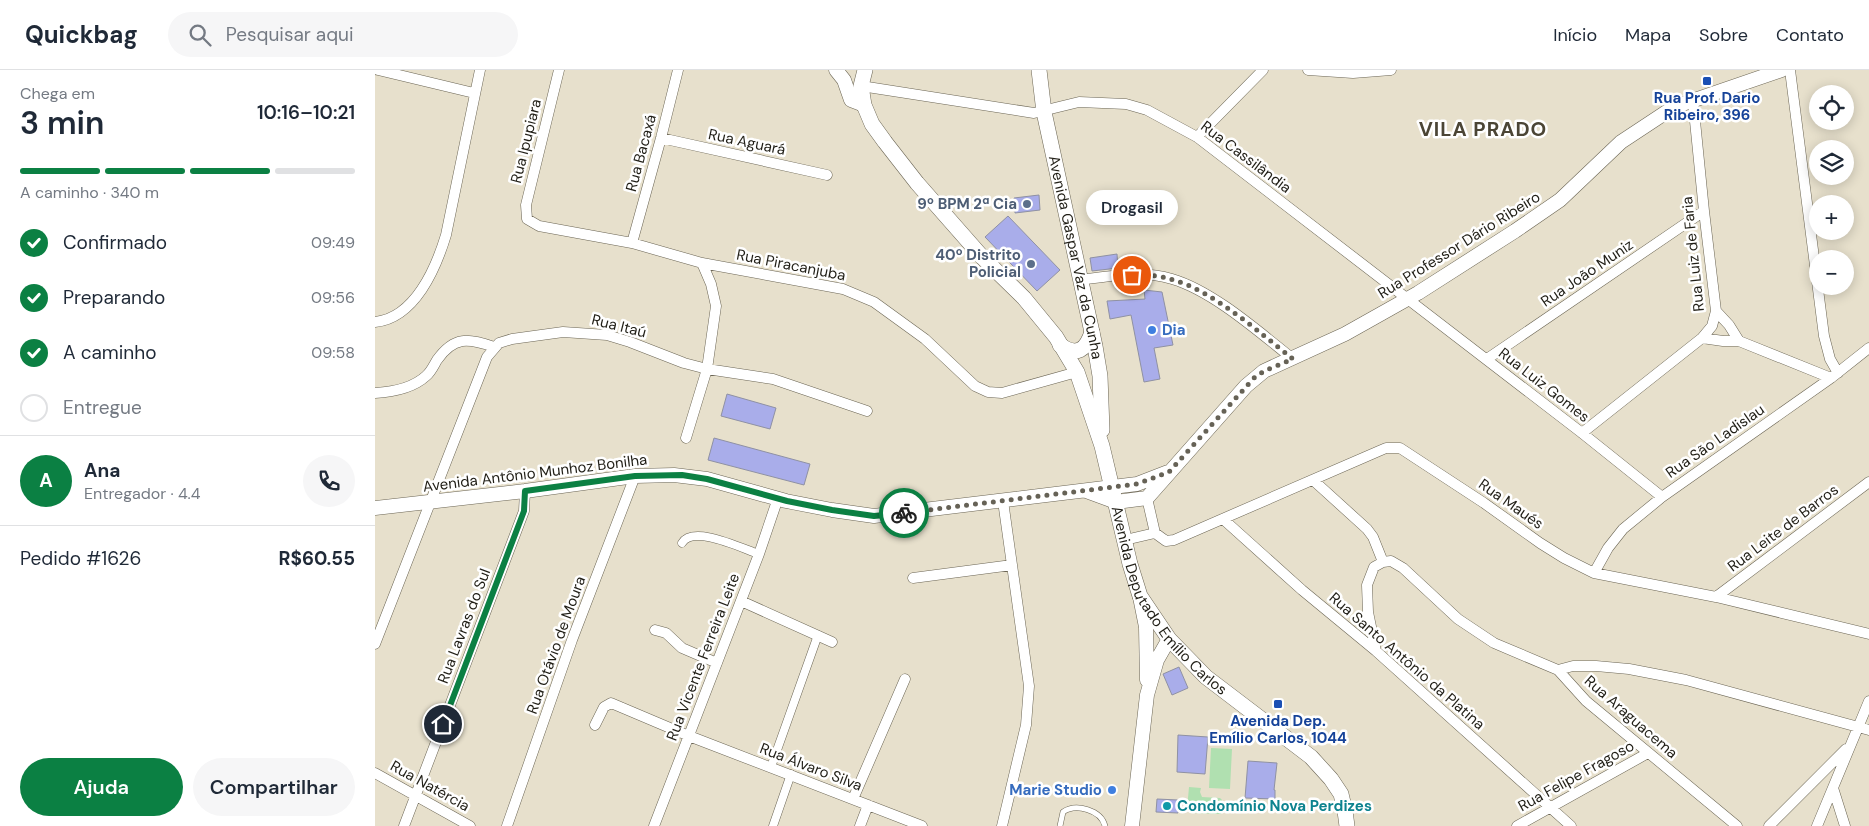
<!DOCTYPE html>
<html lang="pt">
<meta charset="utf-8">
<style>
:root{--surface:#fff;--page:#f6f6f7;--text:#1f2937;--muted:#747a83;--line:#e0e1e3;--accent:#0b8043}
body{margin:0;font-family:"DM Sans",sans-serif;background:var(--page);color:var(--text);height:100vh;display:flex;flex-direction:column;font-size:19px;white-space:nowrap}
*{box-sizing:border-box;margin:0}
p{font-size:16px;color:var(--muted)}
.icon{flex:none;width:28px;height:28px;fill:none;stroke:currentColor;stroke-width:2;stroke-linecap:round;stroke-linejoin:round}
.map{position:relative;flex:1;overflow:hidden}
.sheet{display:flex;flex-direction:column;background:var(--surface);width:375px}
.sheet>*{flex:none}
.fabs{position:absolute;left:1434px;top:15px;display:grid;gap:10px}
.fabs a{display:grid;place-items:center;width:45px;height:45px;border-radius:50%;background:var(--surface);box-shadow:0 2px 12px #0003;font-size:25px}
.pin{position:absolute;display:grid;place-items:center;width:42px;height:42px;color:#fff;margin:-21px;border:2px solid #fff;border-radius:50%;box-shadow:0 1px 5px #0007}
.courier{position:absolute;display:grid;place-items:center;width:50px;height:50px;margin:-25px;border:4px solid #0b8043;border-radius:50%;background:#fff;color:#222;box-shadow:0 1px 6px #0007}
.bubble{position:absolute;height:35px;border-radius:18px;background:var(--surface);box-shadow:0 2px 12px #0003;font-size:16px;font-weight:600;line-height:35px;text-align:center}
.overview em{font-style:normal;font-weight:600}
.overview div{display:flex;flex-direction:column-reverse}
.overview{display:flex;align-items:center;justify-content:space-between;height:85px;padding:0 20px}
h1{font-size:32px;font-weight:600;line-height:38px}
.bar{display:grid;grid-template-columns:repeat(4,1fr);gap:8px 5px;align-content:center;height:60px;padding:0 20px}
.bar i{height:6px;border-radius:4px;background:var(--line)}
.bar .active{background:var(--accent)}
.bar p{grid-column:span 4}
.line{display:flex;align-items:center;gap:12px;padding:0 20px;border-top:1px solid var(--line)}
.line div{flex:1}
.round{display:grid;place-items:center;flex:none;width:52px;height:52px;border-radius:26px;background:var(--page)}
ol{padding:0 20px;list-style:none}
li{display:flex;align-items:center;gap:15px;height:55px}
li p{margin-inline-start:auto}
li .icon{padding:5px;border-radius:50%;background:var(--accent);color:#fff;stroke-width:4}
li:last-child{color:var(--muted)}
li i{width:28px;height:28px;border:2px solid var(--line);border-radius:50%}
.action{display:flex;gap:10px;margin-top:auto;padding:10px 20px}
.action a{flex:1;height:58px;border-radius:30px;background:var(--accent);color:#fff;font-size:20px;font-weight:600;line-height:58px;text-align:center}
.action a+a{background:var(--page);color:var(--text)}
header{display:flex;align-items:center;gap:30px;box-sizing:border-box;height:70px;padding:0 25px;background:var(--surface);border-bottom:1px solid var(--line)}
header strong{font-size:24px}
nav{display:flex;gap:28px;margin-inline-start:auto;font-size:18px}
.search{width:350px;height:45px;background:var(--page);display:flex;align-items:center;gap:12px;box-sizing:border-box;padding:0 18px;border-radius:28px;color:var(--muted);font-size:19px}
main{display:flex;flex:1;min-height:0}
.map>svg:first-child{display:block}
</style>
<header>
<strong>Quickbag</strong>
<div class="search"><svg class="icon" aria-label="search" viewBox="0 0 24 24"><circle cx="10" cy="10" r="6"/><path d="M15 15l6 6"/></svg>Pesquisar aqui</div>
<nav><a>Início</a><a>Mapa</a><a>Sobre</a><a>Contato</a></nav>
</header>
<main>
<section class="sheet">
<div class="overview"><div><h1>3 min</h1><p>Chega em</p></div><em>10:16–10:21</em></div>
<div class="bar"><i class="active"></i><i class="active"></i><i class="active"></i><i></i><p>A caminho · 340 m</p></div>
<ol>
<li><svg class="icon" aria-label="check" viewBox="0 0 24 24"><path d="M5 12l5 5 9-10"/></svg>Confirmado<p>09:49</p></li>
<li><svg class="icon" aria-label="check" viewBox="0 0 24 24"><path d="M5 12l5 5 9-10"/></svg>Preparando<p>09:56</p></li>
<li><svg class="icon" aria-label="check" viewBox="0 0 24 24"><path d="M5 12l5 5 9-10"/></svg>A caminho<p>09:58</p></li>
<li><i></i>Entregue</li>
</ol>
<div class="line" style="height:90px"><b class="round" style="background:var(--accent);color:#fff">A</b><div><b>Ana</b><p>Entregador · 4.4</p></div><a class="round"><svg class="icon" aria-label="phone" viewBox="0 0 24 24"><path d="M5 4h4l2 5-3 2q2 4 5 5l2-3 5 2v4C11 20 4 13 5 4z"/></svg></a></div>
<div class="line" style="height:65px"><div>Pedido #1626</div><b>R$60.55</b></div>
<div class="action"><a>Ajuda</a><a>Compartilhar</a></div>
</section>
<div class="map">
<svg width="1494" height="756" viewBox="0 0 1494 756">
<rect width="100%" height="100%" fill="#e7e0cc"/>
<!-- green -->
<path fill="#b0e0b0" d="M 836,678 L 857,679 L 855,719 L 834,718 Z
M 814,717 L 826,718 L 825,722 L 827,727 L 845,728 L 847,730 L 846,744 L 816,743 L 812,739 Z"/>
<!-- building -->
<path fill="#a9adea" stroke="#8f91a3" d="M 664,125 L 665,140 L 640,143 L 639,128 Z
M 633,146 L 685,200 L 662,221 L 610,167 Z
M 742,184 L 743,198 L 717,201 L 715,188 Z
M 769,220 L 787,222 L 798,275 L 779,278 L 785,309 L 769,312 L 756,245 L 735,249 L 732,231 L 770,229 Z
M 352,324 L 401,338 L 395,359 L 346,346 Z
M 339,368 L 435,394 L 429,415 L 333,390 Z
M 804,597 L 813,618 L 797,625 L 788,604 Z
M 803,665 L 833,667 L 830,704 L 802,702 Z
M 873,691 L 902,693 L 899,720 L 900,720 L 900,729 L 870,728 Z
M 782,729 L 803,730 L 803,743 L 781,742 Z"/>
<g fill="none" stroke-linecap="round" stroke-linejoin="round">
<!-- service casing -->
<g stroke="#6b6554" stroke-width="6">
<path id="service" d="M 685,756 L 688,742 C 701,733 726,740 730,756"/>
</g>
<!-- pedestrian casing -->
<g stroke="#6b6554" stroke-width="9">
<path id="pedestrian" d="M 307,473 C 318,454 368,479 384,484
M 396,697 L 443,565
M 398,756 L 416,704"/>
</g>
<!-- minor casing -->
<g stroke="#6b6554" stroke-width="11">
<path id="minor" d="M 3,0 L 99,23
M 184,0 L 151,135 L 152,149 L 164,156 L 257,173 L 327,193 L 468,219 L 499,232 L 550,269 L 600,316 L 613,322 L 627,323 L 702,302
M 933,0 L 978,3 L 1016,0
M 1415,0 L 1449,266 L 1455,289 L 1463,303
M 486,16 L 659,43 L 704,32 L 751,34 L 772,40 L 822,67 L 1207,363 L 1287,427
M 822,67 L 888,0
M 286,68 L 452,105
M 257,173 L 286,68 L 303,0
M 705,210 C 734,206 767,200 797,209 C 838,221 884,262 918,289
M 0,252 C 40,248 61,198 71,165 L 105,0
M 1327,268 L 1348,271 L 1364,271 L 1354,255 L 1341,241
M 1364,271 L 1456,308
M 1112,289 L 1329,141
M 0,323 C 17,322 38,318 51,306 C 56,302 59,295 62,290 C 79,266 93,268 119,277
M 1207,363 L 1327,268 L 1337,256 L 1341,241 L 1329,141 L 1318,31
M 311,368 L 332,299 L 341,236 L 336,214 L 327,193
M 938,410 L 992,459 L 998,467 L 1008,492
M 772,428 L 780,463 L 791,471 L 799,470 L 1004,381 L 1011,378 L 1025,378 L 1109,433 L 1165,473 L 1189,488 L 1219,503 L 1341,527 L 1494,564
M 848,449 L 927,520 L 1001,581 L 1196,756
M 750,470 L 780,463
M 1219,503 L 1233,478 L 1248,459 L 1287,427 L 1456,308 L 1494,278
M 538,508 L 637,495
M 1341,527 L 1494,412
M 366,531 L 457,572
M 280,560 L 291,563 L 307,578 L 342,593
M 0,574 L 112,287 L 124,273 L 137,269 L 188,262 L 232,265 L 255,272 L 309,293 L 332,299 L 398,309 L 492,341
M 1001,581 L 993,542 L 992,515 L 999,497 L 1008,492 L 1016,491 L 1028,498 L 1083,549 L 1119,573 L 1183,600 L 1211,631 L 1362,756
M 1183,600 L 1198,596 L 1221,596 L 1254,599 L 1311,610 L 1494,660
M 220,655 L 229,637 L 236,633 L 314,666 L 547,756
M 0,703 L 95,756
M 1458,718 L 1470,756
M 478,729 L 530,609
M 29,756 L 149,441 L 150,421
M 132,756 L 197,570 L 260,406
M 279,756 L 384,484 L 403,428
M 485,756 L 493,735
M 627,756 L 651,655 L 654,616 L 628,431
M 1142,756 L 1273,683
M 1394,756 L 1471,679
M 1442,756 L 1494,631"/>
</g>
<!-- tertiary casing -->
<g stroke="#6b6554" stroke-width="15">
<path id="tertiary" d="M 461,0 L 469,10 L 476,30 L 489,35
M 711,421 L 741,432 L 772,428 L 871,316 L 889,301 L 970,264 L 1043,223 L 1140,161 L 1185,130 L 1246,72 L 1299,37 L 1407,0
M 0,438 L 150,421 L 260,406 L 299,405 L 332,409 L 411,431 L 457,440 L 499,446 L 762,414 L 793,402
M 765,527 L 771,557 L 772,610
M 757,756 L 772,625 L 782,590 L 794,569"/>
</g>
<!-- secondary casing -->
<g stroke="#6b6554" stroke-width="16">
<g id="secondary">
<path id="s1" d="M 490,0 L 486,16 L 489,35 L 497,54 L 510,72 L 542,113 L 608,188 L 649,228 L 681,267 L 702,302 L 727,376 L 755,494 L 765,526 L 794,569 L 831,607 L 936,687 L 956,709 L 966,724 L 970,741 L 972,756"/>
<path id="s2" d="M 664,0 L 669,42 L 720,276 L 725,306 L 727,360"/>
<path d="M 685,275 C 702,287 711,280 717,262"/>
</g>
</g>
<!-- service -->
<use href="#service" stroke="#fff" stroke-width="5"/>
<!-- pedestrian -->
<use href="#pedestrian" stroke="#fff" stroke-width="8"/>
<!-- minor -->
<use href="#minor" stroke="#fff" stroke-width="10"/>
<!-- tertiary -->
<use href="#tertiary" stroke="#fff" stroke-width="14"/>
<!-- secondary -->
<use href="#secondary" stroke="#fff" stroke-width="15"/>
</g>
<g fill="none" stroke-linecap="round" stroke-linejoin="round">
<!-- done -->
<path stroke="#666256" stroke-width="5" stroke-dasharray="0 9" d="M 529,443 L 762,414 L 794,402 L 879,308 L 889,301 L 918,289 C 885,263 836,219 795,209 C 783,205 770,205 757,205"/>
<!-- route -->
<path stroke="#0b8043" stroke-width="6" d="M 68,654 L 149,441 L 150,421 L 260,406 L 307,405 L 332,409 L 412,431 L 457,440 L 499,446 L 529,443"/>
</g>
<!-- markers -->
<g fill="#1a4fb4" stroke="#fff" stroke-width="2">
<rect x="1327" y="6" width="10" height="10" rx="2.5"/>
<rect x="898" y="629" width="10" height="10" rx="2.5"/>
</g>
<g fill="#5c6f8a" stroke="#fff" stroke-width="2">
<circle cx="652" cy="134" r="5"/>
<circle cx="656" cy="194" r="5"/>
</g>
<g fill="#3f7fe0" stroke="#fff" stroke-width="2">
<circle cx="777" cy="260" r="5"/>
<circle cx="737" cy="720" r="5"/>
</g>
<circle fill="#0f9aa8" stroke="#fff" stroke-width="2" cx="792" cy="736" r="5"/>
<g text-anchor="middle" stroke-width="5" stroke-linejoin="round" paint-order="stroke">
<!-- transit labels -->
<g font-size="15" font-weight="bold" fill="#164399" stroke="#fff">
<text x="1332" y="33">Rua Prof. Dario<tspan x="1332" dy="17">Ribeiro, 396</tspan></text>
<text x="903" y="656">Avenida Dep.<tspan x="903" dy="17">Emílio Carlos, 1044</tspan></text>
</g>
<!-- street labels -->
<g font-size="15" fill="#201e16" stroke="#fff">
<text transform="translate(151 71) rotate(-76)" y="5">Rua Ipupiara</text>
<text transform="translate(372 72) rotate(12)" y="5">Rua Aguará</text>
<text transform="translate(266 83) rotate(-75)" y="5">Rua Bacaxá</text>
<text transform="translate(871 87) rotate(37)" y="5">Rua Cassilândia</text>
<text transform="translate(1084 175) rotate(-32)" y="5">Rua Professor Dário Ribeiro</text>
<text transform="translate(1318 184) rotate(-96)" y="5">Rua Luiz de Faria</text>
<text dy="5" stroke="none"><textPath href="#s2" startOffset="191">Avenida Gaspar Vaz da Cunha</textPath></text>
<text transform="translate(416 195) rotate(11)" y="5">Rua Piracanjuba</text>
<text transform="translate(1212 203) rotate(-34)" y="5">Rua João Muniz</text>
<text transform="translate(244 256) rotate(14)" y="5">Rua Itaú</text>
<text transform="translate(1169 315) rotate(38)" y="5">Rua Luiz Gomes</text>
<text transform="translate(1340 371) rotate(-35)" y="5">Rua São Ladislau</text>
<text transform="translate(160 403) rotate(-7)" y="5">Avenida Antônio Munhoz Bonilha</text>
<text transform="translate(1136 434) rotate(35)" y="5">Rua Maués</text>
<text transform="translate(1408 458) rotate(-37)" y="5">Rua Leite de Barros</text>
<text dy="5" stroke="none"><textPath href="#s1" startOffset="630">Avenida Deputado Emílio Carlos</textPath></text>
<text transform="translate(89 556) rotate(-69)" y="5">Rua Lavras do Sul</text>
<text transform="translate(181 575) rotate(-70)" y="5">Rua Otávio de Moura</text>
<text transform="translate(328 587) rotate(-69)" y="5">Rua Vicente Ferreira Leite</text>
<text transform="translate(1032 591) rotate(41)" y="5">Rua Santo Antônio da Platina</text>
<text transform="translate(1256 647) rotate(41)" y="5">Rua Araguacema</text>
<text transform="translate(436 697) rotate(21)" y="5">Rua Álvaro Silva</text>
<text transform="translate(1201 706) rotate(-29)" y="5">Rua Felipe Fragoso</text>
<text transform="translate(55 716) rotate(29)" y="5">Rua Natércia</text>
</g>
<!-- service labels -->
<g font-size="15" font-weight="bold" fill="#4e5e75" stroke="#fff" text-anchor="end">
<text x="642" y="139">9º BPM 2ª Cia</text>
<text x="646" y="190">40º Distrito<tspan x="646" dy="17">Policial</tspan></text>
</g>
<!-- shop labels -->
<g font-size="15" font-weight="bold" fill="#366cbe" stroke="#fff" text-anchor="start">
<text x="787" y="265">Dia</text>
<text x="727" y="725" text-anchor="end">Marie Studio</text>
</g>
<!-- culture labels -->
<g font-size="15" font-weight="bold" fill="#0d838f" stroke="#fff" text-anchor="start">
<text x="802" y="741">Condomínio Nova Perdizes</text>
</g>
<!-- district labels -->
<g font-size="20" font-weight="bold" letter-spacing="1" fill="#4b4535" stroke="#fff">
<text x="1108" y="66">VILA PRADO</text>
</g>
</g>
</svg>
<div class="fabs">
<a><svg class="icon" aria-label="locate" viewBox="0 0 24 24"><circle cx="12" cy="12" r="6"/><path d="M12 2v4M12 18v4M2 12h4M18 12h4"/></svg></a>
<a><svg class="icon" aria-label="layers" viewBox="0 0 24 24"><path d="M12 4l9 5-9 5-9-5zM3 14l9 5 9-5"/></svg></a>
<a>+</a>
<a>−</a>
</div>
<div class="pin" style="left:757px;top:205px;background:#ea580c"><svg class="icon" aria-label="bag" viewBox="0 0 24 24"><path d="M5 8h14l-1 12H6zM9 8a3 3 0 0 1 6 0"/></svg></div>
<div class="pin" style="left:68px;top:654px;background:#1f2937"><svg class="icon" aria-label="home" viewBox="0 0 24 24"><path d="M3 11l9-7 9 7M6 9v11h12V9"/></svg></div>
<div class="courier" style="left:529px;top:443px"><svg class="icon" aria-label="bike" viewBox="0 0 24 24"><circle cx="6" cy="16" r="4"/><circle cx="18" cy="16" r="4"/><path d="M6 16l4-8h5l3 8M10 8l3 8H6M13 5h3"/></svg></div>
<div class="bubble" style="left:711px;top:120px;width:92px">Drogasil</div>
</div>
</main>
